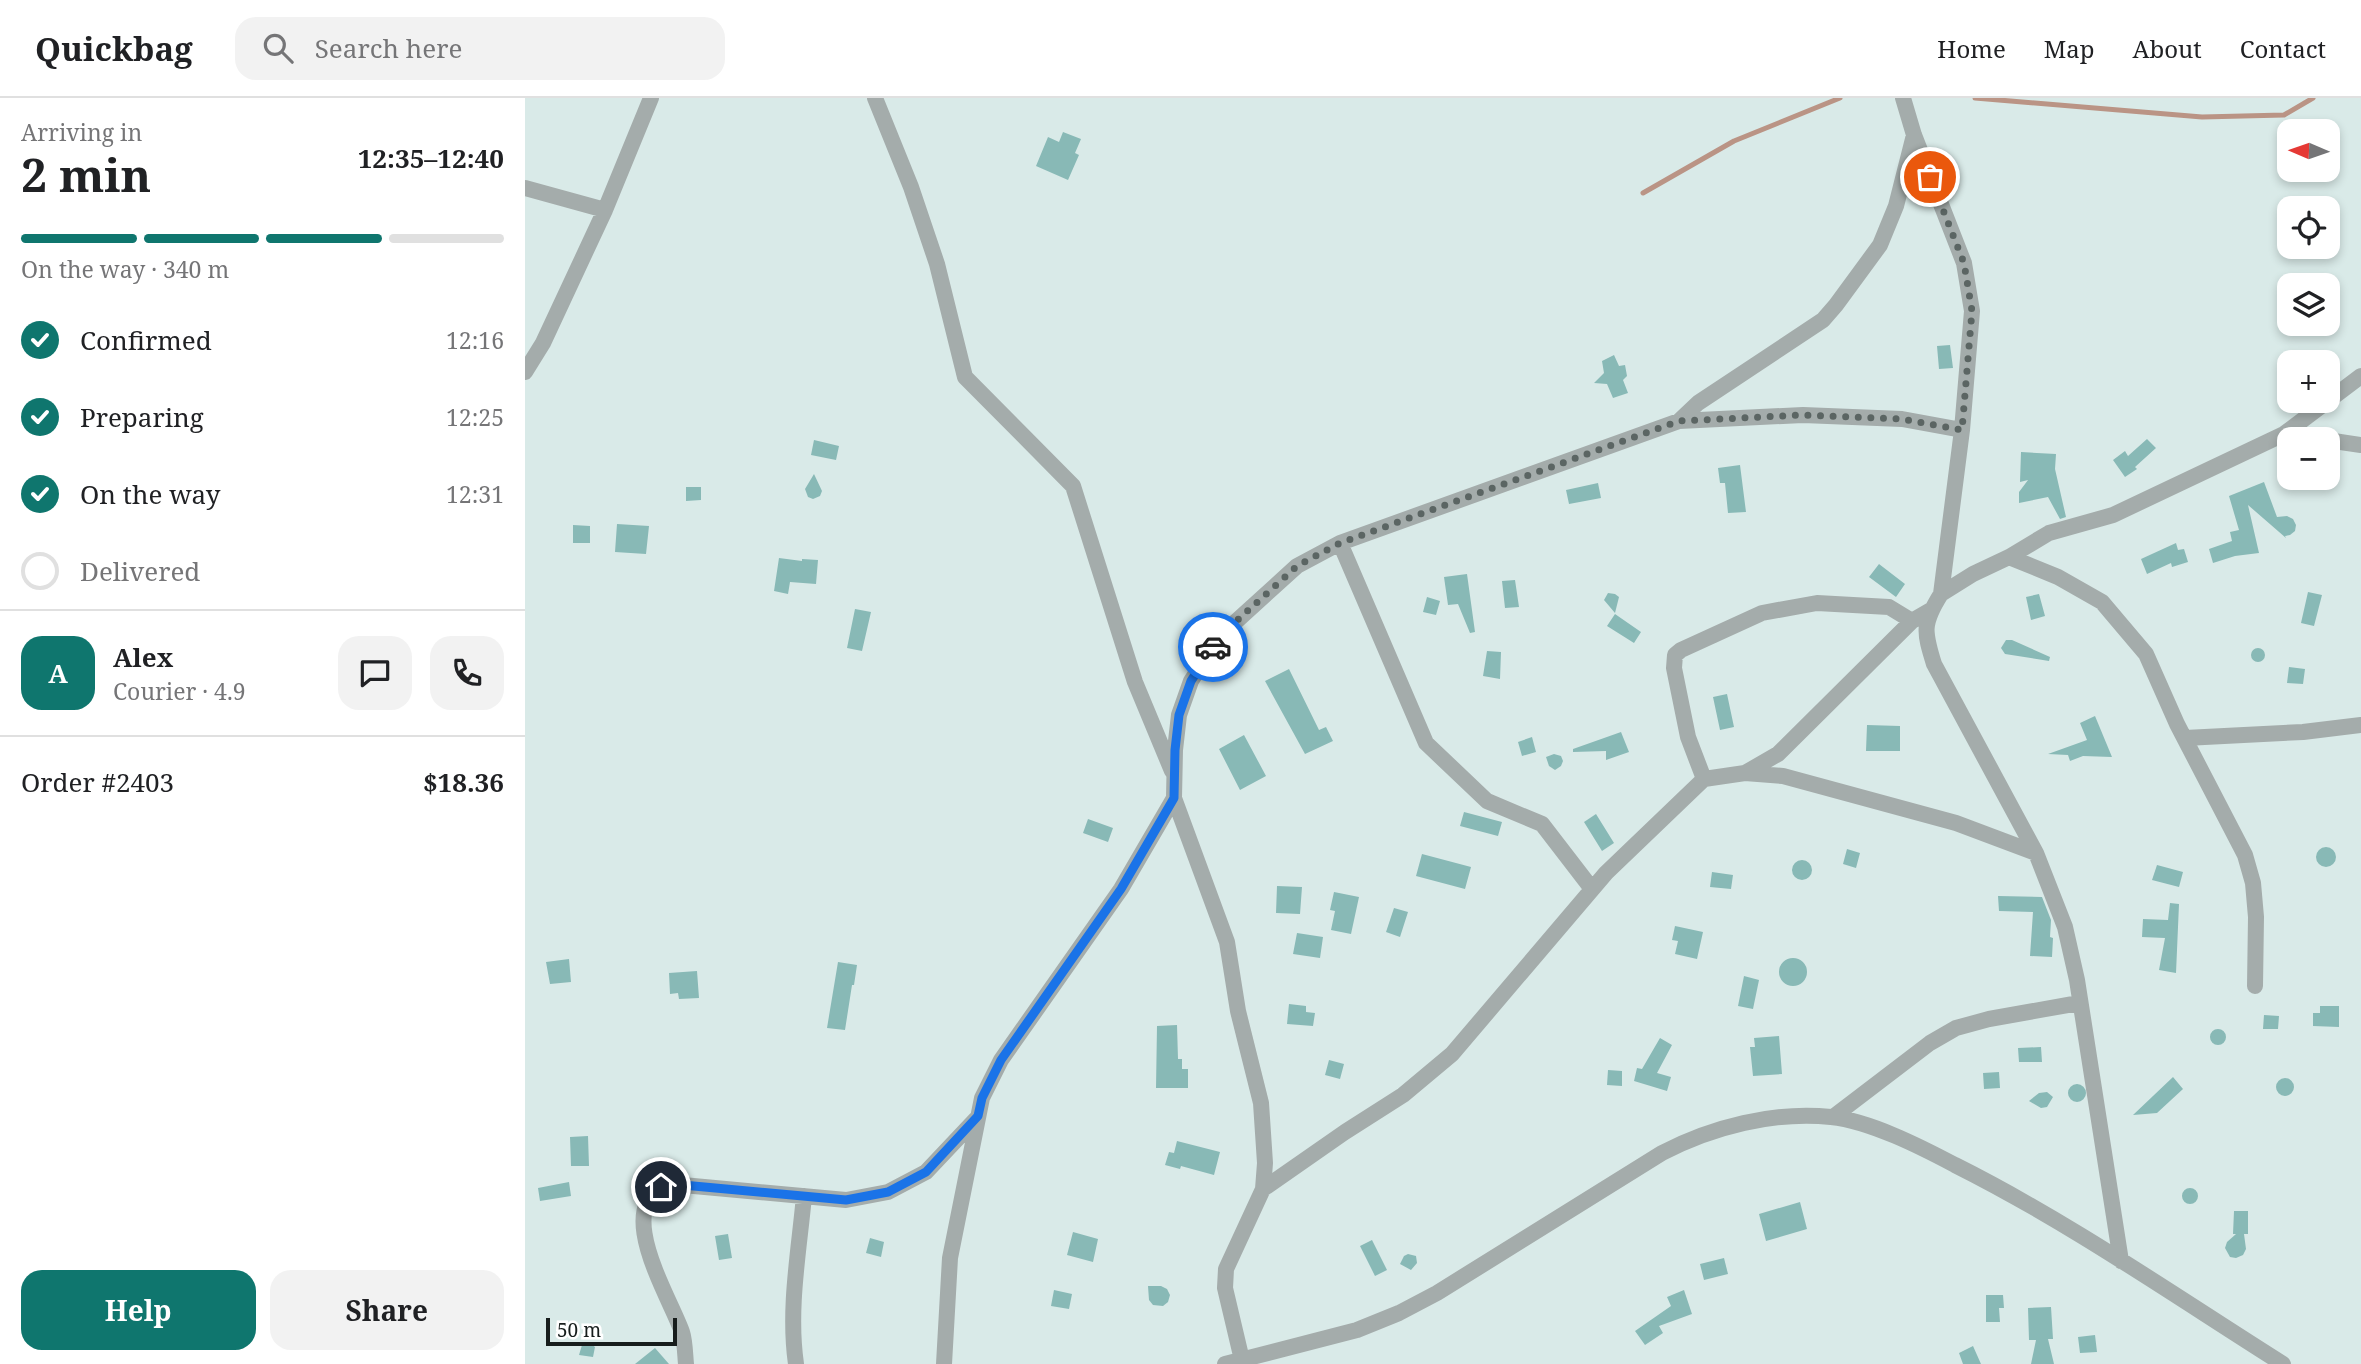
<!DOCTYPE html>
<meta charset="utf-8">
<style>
:root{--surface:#fff;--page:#f2f2f2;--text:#202124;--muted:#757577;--line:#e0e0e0;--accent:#0f766e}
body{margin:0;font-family:"Noto Serif",serif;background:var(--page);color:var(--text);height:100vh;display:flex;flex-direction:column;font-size:26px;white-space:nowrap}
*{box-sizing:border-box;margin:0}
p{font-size:23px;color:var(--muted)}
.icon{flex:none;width:38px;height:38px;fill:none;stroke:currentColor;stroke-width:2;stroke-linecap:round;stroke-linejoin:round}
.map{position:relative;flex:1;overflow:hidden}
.panel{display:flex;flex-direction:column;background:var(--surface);width:525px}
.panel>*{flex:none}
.needle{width:46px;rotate:272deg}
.tools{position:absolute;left:1752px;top:21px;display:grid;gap:14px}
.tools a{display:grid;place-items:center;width:63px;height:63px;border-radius:14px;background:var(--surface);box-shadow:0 4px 10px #0003;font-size:35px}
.scale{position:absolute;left:21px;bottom:18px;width:131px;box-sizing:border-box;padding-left:7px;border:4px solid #171d1c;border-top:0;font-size:19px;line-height:24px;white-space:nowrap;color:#171d1c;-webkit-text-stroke:5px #fff;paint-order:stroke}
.pin{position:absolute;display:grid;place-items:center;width:60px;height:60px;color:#fff;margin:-30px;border:4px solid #fff;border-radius:50%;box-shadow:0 2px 7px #0007}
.courier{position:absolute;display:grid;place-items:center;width:70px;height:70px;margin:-35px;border:5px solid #1a73e8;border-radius:50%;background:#fff;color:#222;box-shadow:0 2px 9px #0007}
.summary em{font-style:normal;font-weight:700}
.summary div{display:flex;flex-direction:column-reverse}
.summary{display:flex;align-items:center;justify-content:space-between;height:119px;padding:0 21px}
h1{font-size:46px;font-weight:700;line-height:52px}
.bar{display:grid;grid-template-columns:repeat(4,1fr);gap:10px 7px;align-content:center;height:84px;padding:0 21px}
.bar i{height:9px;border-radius:5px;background:var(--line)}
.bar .active{background:var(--accent)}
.bar p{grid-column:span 4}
.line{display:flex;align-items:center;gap:18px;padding:0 21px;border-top:2px solid var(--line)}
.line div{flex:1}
.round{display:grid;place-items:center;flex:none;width:74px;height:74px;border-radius:21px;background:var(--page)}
ol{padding:0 21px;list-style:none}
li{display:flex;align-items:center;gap:21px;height:77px}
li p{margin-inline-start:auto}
li .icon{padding:7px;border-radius:50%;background:var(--accent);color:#fff;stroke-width:4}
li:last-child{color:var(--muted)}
li i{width:38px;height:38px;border:4px solid var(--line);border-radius:50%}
.primary-button{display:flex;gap:14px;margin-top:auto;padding:14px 21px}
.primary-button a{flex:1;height:80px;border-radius:21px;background:var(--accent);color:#fff;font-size:28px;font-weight:700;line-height:80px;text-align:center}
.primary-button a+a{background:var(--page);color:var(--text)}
header{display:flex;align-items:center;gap:42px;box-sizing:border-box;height:98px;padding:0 35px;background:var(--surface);border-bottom:2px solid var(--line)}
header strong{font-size:33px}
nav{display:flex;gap:38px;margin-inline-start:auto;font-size:24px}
.search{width:490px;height:63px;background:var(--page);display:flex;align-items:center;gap:18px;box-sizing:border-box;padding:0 24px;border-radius:21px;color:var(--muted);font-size:26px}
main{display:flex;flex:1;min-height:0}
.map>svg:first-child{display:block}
</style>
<header>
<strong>Quickbag</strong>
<div class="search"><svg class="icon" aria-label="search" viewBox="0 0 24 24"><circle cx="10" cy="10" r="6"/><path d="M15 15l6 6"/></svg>Search here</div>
<nav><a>Home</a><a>Map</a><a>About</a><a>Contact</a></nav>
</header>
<main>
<section class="panel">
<div class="summary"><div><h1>2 min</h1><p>Arriving in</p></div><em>12:35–12:40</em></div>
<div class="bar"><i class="active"></i><i class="active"></i><i class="active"></i><i></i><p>On the way · 340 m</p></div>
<ol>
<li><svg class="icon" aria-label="check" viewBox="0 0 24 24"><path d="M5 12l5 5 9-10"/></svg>Confirmed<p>12:16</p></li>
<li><svg class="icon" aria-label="check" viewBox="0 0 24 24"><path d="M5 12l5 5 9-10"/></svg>Preparing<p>12:25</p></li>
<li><svg class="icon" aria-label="check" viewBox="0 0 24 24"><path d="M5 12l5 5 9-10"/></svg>On the way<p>12:31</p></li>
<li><i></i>Delivered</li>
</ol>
<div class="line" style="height:126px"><b class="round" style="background:var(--accent);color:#fff">A</b><div><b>Alex</b><p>Courier · 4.9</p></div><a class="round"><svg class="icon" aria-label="chat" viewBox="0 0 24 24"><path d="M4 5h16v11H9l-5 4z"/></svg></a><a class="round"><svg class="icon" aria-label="phone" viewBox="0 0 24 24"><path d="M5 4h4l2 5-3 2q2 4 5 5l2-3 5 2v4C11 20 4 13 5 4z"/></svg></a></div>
<div class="line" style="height:91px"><div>Order #2403</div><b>$18.36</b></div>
<div class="primary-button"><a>Help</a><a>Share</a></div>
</section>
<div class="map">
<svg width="1836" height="1266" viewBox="0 0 1836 1266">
<rect width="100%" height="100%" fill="#d9eae8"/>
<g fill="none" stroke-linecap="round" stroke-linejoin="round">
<!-- stream -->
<path stroke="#ba9485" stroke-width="5" d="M 1450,0 L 1677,19 L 1759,17 L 1788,0
M 1118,95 L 1209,43 L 1315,0"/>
</g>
<!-- building -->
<path fill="#88b9b6" d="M 538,34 L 556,41 L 550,55 L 554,57 L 543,82 L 511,68 L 523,39 L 534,44 Z
M 1425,247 L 1428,270 L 1414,271 L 1412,248 Z
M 1089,257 L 1094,268 L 1100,267 L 1102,278 L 1098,282 L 1103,295 L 1088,300 L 1082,286 L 1069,285 L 1079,275 L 1077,263 Z
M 1622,341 L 1631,350 L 1610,369 L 1612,371 L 1600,379 L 1588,362 L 1600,353 L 1603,358 Z
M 289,342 L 314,348 L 311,362 L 286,357 Z
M 1496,354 L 1531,356 L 1530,371 L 1541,419 L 1535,421 L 1523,399 L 1494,405 L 1494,394 L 1503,382 L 1495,384 Z
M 1215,367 L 1221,414 L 1203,415 L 1200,385 L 1195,385 L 1193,370 Z
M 289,376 L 297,393 L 295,398 L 288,401 L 283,399 L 280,391 Z
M 1739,384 L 1752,419 L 1762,418 L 1768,421 L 1771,427 L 1770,433 L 1765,437 L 1760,438 L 1761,440 L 1723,407 L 1734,455 L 1710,458 L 1688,465 L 1684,451 L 1707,443 L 1705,434 L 1714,432 L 1704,398 Z
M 1073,385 L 1076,400 L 1044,406 L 1041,392 Z
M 161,389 L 176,389 L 176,402 L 161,403 Z
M 92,426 L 124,428 L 121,456 L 90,454 Z
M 48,427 L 65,428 L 65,445 L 48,445 Z
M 1651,445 L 1653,452 L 1659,451 L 1663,464 L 1647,469 L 1646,465 L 1622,476 L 1616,461 Z
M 254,460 L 277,463 L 277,461 L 293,462 L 291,486 L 265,484 L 263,496 L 249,493 Z
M 1354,466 L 1380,486 L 1371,499 L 1344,479 Z
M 942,476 L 950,534 L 945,535 L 933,506 L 923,507 L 919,479 Z
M 990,482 L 994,509 L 980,510 L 977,483 Z
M 1783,494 L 1797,497 L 1789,528 L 1776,525 Z
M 1083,495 L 1090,496 L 1094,499 L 1090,515 L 1079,502 Z
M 1514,496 L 1520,518 L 1506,522 L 1501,499 Z
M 902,499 L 915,503 L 911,517 L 898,514 Z
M 330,511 L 346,514 L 337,553 L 322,550 Z
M 1090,516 L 1116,534 L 1109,545 L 1082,528 Z
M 1481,542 L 1487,542 L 1525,559 L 1524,563 L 1480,556 L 1476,550 Z
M1726 557a7 7 0 1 1 14 0a7 7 0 1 1-14 0Z
M 962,553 L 976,554 L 975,581 L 958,578 Z
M 1764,569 L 1780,571 L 1778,586 L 1762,585 Z
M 764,571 L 794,632 L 801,629 L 808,643 L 780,656 L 740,583 Z
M 1202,596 L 1209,629 L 1195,632 L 1188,599 Z
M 1570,618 L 1587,659 L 1558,658 L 1545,663 L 1543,657 L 1523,656 L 1562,642 L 1555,625 Z
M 1342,627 L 1375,628 L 1375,653 L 1341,653 Z
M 1096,634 L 1104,654 L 1081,662 L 1081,653 L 1048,654 L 1048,651 Z
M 719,637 L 741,678 L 715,692 L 694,651 Z
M 1007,639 L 1011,654 L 997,658 L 993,644 Z
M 1029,656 L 1036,658 L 1038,663 L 1036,668 L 1030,672 L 1024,668 L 1021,659 Z
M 939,714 L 977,724 L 973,738 L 935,728 Z
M 1071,716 L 1089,745 L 1077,753 L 1059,724 Z
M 563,721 L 588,730 L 583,744 L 558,735 Z
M1791 759a10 10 0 1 1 20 0a10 10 0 1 1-20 0Z
M 1322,751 L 1335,755 L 1331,770 L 1318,766 Z
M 897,756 L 946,769 L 940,791 L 891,778 Z
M1267 772a10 10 0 1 1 20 0a10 10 0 1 1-20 0Z
M 1632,767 L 1658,774 L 1654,789 L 1627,782 Z
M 1187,774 L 1208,777 L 1206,791 L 1185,789 Z
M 752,788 L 777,789 L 775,816 L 751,815 Z
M 809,794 L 834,799 L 826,836 L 806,832 L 810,813 L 805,812 Z
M 1473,798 L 1517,799 L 1526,822 L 1525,839 L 1528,840 L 1527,859 L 1505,858 L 1508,814 L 1474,813 Z
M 1645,805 L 1654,806 L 1651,875 L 1634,872 L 1640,840 L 1617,839 L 1618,821 L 1643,822 Z
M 869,810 L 883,814 L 875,839 L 861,834 Z
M 1150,828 L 1178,834 L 1172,861 L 1150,856 L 1153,843 L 1147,842 Z
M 772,835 L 798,839 L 795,860 L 768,856 Z
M1254 874a14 14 0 1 1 28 0a14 14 0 1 1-28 0Z
M 44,861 L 46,884 L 25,886 L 21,864 Z
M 313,864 L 332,867 L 329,887 L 327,887 L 320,932 L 302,930 Z
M 172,873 L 174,900 L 154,901 L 153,895 L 145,896 L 144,875 Z
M 1219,878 L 1234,882 L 1228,911 L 1213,908 Z
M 764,906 L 781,908 L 781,914 L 790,915 L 788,928 L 762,926 Z
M 1795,908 L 1814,908 L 1814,929 L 1788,928 L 1788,915 L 1795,915 Z
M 1739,917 L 1754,918 L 1753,931 L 1738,931 Z
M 652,927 L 653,961 L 657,961 L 657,971 L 663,971 L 663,990 L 631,990 L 632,928 Z
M1685 939a8 8 0 1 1 16 0a8 8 0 1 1-16 0Z
M 1254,938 L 1257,976 L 1228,978 L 1225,949 L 1230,949 L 1229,940 Z
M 1135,940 L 1147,947 L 1132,975 L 1146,979 L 1142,993 L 1109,983 L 1112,970 L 1117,971 Z
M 1516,949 L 1517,964 L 1494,964 L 1493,950 Z
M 804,962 L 819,966 L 815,981 L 800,977 Z
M 1083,972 L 1097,973 L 1097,988 L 1082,987 Z
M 1474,974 L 1475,990 L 1459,991 L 1458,975 Z
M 1648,979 L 1658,991 L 1632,1015 L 1608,1017 Z
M1751 989a9 9 0 1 1 18 0a9 9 0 1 1-18 0Z
M1543 995a9 9 0 1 1 18 0a9 9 0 1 1-18 0Z
M 1522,994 L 1528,999 L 1522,1009 L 1516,1010 L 1504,1003 L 1514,995 Z
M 63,1038 L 64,1068 L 46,1068 L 45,1039 Z
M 652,1043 L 695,1054 L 689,1077 L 656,1068 L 655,1071 L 640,1067 L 644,1054 L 649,1055 Z
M 44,1084 L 46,1098 L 15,1103 L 13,1090 Z
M1657 1098a8 8 0 1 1 16 0a8 8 0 1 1-16 0Z
M 1275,1104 L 1282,1131 L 1241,1143 L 1234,1116 Z
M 1709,1113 L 1723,1113 L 1723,1136 L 1719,1136 L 1721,1151 L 1718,1157 L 1711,1160 L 1705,1159 L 1700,1150 L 1702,1144 L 1711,1136 L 1708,1136 Z
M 548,1134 L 573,1141 L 568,1164 L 542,1157 Z
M 203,1136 L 207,1160 L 194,1162 L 190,1138 Z
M 345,1140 L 359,1144 L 356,1159 L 341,1155 Z
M 847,1142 L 862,1172 L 850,1178 L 835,1148 Z
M 883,1156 L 891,1158 L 892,1165 L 886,1172 L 875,1166 L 879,1158 Z
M 1199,1160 L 1203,1176 L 1179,1182 L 1175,1166 Z
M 623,1188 L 636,1188 L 642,1191 L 645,1197 L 643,1204 L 638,1208 L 628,1207 L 624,1202 Z
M 529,1192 L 547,1196 L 544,1211 L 526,1208 Z
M 1159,1192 L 1167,1216 L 1134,1228 L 1138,1235 L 1120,1247 L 1110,1233 L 1146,1208 L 1142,1199 Z
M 1461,1197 L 1478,1197 L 1479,1210 L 1474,1210 L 1475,1224 L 1461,1224 Z
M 1526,1209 L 1528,1241 L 1523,1241 L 1529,1266 L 1506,1266 L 1511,1242 L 1504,1242 L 1503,1210 Z
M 1570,1237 L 1572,1254 L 1555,1255 L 1553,1239 Z
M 64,1244 L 70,1249 L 68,1259 L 54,1257 L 57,1247 Z
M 1448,1248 L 1456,1266 L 1438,1266 L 1434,1255 Z
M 130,1250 L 144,1266 L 110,1266 Z"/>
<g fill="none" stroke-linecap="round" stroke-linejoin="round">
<!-- minor -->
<path stroke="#a4acab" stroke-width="16" d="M 350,0 L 386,89 L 412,166 L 440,279 L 548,388 L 610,584 L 647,673
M 1378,0 L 1389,37 L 1439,165 L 1447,213 L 1437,332 L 1416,496 C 1397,526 1399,534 1409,566 L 1511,755 L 1540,829 L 1552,882 L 1596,1163
M 0,90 L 80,112
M 0,274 L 18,245 L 80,112 L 126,0
M 1154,323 L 1278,317 L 1377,321 L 1437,332
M 1759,336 L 1795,341
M 1802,342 L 1836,347
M 815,445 L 901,645 L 962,703 L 1017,726 L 1067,791
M 1484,459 L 1533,479 L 1577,504 L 1621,556 L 1652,626 L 1720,757 L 1728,785 L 1731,819 L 1730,888
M 1416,496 L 1448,476 L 1484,459 L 1524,435 L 1588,417 L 1759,336 L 1836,278
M 1660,640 L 1778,634 L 1836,627
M 1220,675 L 1253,656 L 1387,523
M 1179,681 L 1220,675 L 1258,678 L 1431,725 L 1511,755
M 649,700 L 702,844 L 713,913 L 736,1005 L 740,1065 L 738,1091 L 701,1171 L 700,1190 L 717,1262
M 1308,1019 L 1405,945 L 1431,930 L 1464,921 L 1554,905
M 738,1091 L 820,1034 L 878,997 L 927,956 L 1081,775 L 1179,681 L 1163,639 L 1149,570 L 1150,557 L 1156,552 L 1237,515 L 1292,505 L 1364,509 L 1387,523 L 1406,512
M 161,1266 C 160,1256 160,1243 157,1234 C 145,1199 83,1102 147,1086 L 321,1102 L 363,1094 L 401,1074 L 451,1021
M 271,1266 C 263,1211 274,1153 279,1098
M 419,1266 L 425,1160 L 457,1000 L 476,962 L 596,791 L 649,700 L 650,652 L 654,617 L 666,583 L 695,538 L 772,468 L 815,445 L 1154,323 L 1173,305 L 1298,222 L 1311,207 L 1355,147 L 1371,108 L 1389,37
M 700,1266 L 832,1232 L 874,1215 L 912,1195 L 1137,1055 C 1187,1029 1249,1013 1306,1019 C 1345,1023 1396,1049 1430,1067 C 1544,1124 1650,1198 1758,1266"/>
</g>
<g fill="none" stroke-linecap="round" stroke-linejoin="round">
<!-- done -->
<path stroke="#5b6563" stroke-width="7" stroke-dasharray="0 12.6" d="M 688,549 L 695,538 L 772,468 L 815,445 L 1154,323 L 1278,317 L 1377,321 L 1437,332 L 1447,213 L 1439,165 L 1405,79"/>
<!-- route -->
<path stroke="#1a73e8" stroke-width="9" d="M 136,1089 L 147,1086 L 321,1102 L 363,1094 L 401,1074 L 453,1018 L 457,1000 L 476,962 L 596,791 L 649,700 L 650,652 L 654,617 L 666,583 L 688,549"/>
</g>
</svg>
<div class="tools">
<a><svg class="needle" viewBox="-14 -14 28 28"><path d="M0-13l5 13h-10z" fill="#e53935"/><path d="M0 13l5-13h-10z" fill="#757577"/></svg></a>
<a><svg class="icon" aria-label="locate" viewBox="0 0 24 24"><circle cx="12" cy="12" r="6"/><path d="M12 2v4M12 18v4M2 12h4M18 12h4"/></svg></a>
<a><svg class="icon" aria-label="layers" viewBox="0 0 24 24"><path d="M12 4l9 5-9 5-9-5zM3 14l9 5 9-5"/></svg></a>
<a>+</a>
<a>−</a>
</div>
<div class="scale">50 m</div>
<div class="pin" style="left:1405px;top:79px;background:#ea580c"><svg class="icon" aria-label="bag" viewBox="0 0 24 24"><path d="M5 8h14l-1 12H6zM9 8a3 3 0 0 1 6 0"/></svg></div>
<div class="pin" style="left:136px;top:1089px;background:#1f2937"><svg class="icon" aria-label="home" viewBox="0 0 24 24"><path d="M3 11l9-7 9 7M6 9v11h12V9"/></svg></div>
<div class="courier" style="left:688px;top:549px"><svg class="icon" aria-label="car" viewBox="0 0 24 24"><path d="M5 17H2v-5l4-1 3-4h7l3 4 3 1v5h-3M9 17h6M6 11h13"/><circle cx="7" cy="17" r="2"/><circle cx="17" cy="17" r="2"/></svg></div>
</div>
</main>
